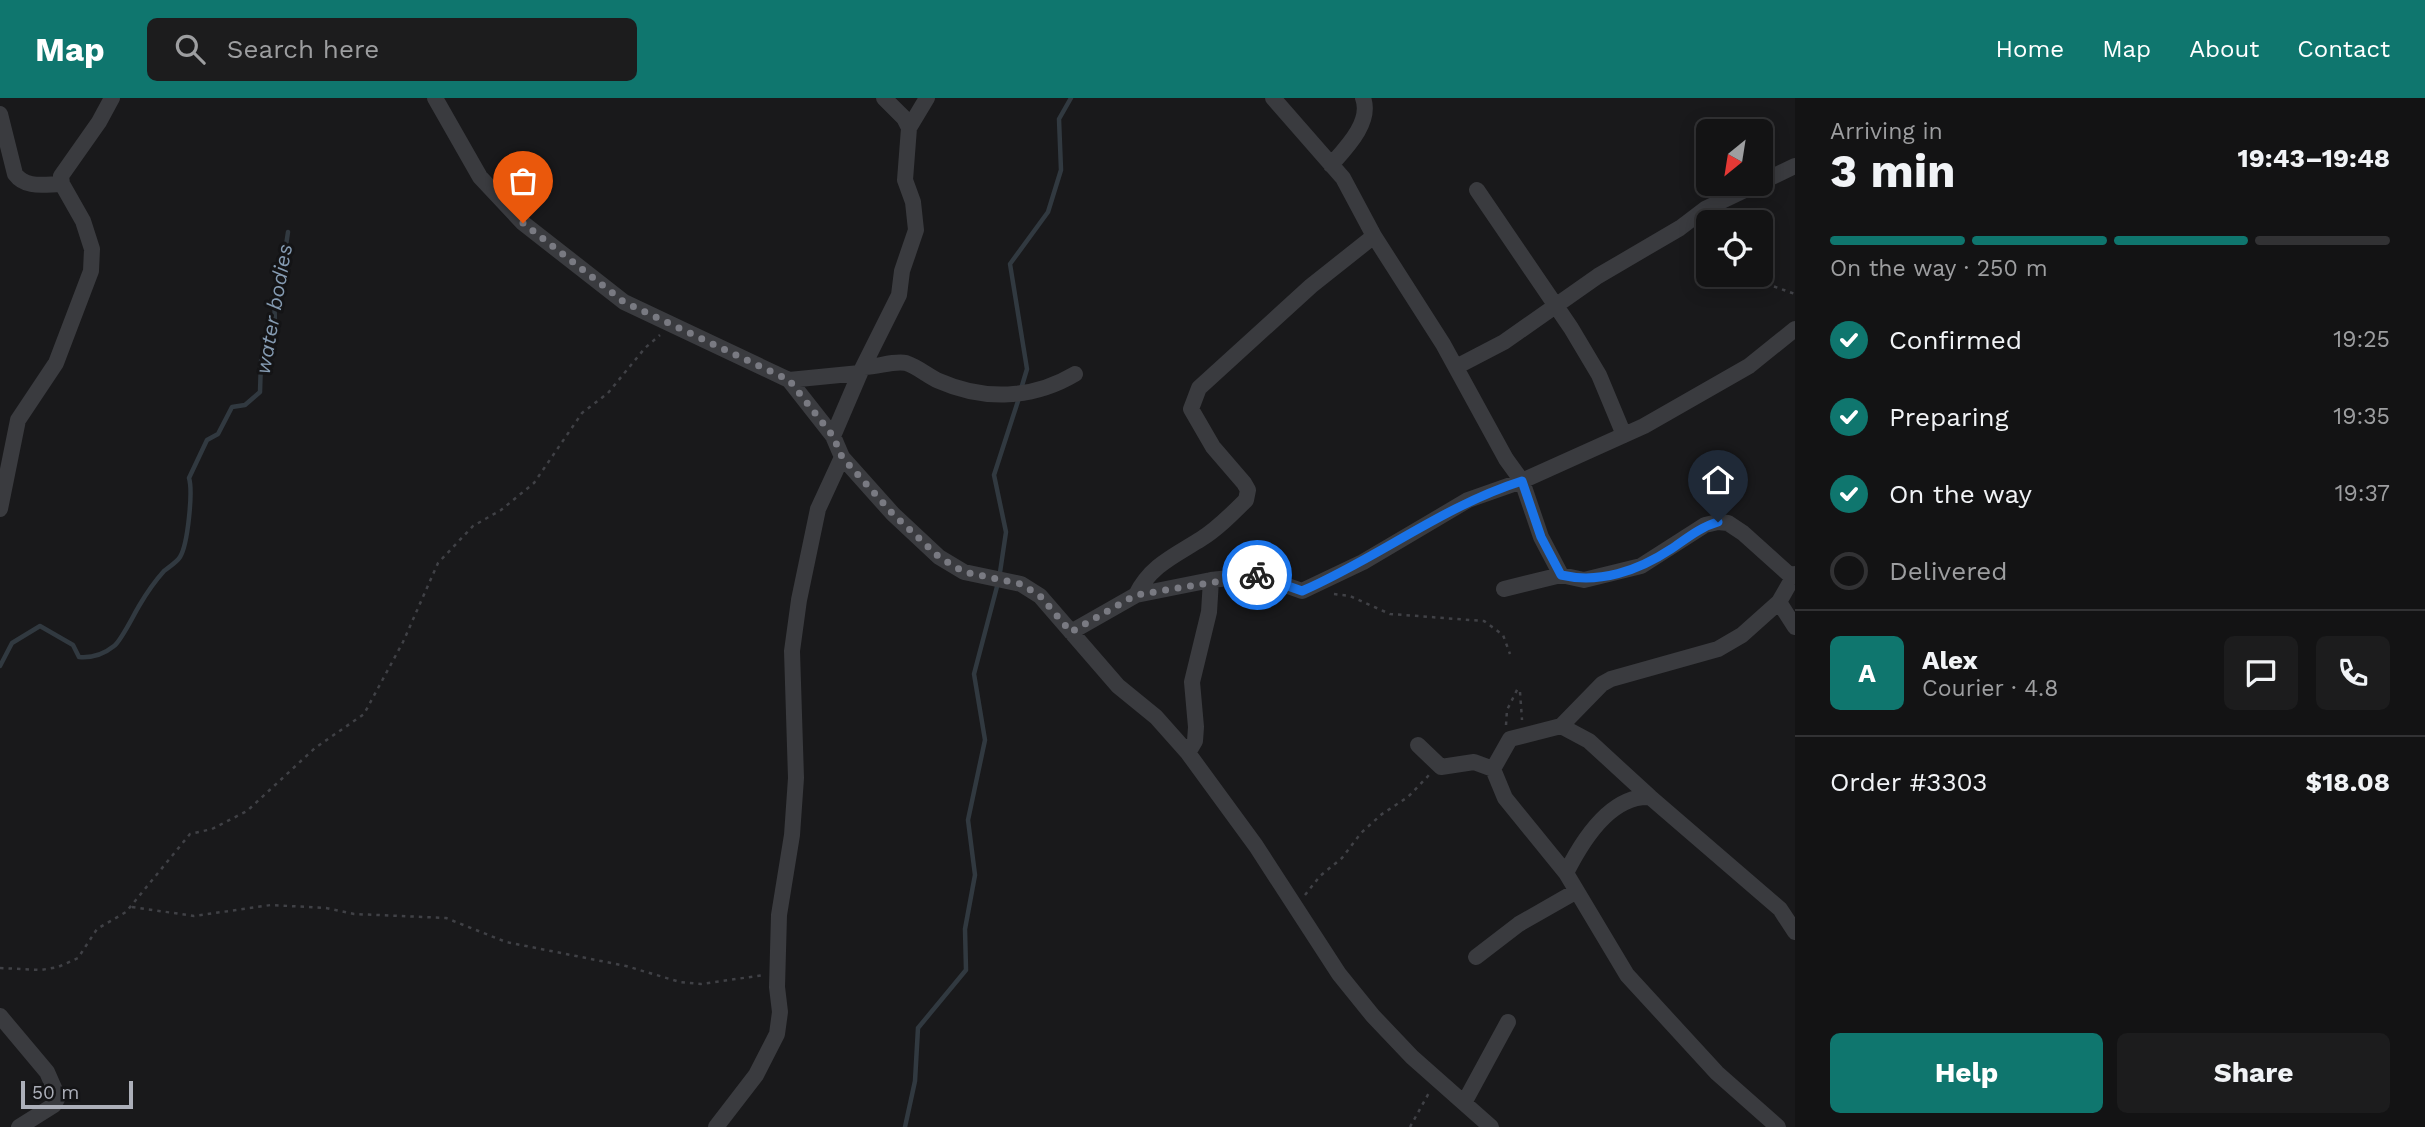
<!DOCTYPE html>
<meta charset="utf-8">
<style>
:root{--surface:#131314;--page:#1c1c1d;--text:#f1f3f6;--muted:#9d9ea0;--line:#323234;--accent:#0f766e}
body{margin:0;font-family:"Work Sans",sans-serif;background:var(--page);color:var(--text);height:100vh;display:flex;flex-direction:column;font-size:26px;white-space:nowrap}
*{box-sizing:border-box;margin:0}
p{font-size:23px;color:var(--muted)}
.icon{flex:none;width:38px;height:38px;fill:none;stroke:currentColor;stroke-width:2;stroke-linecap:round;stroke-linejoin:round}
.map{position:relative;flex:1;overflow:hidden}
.side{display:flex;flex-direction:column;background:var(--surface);width:630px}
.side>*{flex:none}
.needle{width:46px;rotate:210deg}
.buttons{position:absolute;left:1696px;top:21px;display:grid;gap:14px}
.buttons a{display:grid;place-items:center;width:77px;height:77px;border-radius:10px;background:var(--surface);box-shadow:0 4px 18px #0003,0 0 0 2px var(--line);font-size:35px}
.scale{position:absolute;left:21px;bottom:18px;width:112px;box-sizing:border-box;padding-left:7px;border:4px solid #acafb9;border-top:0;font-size:19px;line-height:24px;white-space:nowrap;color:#acafb9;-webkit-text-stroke:5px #141416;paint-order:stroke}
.pin{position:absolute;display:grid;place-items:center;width:60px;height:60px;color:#fff;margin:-72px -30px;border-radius:50% 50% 50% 0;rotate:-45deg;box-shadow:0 0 7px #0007}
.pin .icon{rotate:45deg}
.courier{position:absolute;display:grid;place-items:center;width:70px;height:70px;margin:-35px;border:5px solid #1a73e8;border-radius:50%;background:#fff;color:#222;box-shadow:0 2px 9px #0007}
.headline em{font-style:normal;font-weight:700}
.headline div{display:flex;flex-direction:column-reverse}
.headline{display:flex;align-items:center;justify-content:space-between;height:119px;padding:0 35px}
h1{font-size:46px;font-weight:700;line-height:52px}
.bar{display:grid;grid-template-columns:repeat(4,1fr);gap:10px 7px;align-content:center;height:84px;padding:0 35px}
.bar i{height:9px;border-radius:5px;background:var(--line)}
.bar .current{background:var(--accent)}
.bar p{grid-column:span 4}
.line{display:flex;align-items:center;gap:18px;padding:0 35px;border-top:2px solid var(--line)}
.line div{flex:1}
.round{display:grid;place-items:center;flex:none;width:74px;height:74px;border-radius:10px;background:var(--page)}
ol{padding:0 35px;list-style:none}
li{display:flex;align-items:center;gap:21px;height:77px}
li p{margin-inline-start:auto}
li .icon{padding:7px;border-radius:50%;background:var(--accent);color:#fff;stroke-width:4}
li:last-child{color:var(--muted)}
li i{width:38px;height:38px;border:4px solid var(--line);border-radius:50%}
.button{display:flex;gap:14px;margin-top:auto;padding:14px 35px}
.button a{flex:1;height:80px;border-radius:10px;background:var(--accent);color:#fff;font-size:28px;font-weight:700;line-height:80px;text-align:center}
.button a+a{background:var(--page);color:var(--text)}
header{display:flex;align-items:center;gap:42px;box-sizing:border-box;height:98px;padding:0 35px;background:var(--accent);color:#fff}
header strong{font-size:33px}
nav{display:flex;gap:38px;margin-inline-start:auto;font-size:24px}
.search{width:490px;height:63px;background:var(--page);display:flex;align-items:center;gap:18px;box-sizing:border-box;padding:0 24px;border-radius:10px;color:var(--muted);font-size:26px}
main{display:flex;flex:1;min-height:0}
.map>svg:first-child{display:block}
</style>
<header>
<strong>Map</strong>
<div class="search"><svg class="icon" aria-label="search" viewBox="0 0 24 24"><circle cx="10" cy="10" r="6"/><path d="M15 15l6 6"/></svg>Search here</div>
<nav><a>Home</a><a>Map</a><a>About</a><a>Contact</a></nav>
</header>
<main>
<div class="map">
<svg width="1795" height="1029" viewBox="0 0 1795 1029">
<rect width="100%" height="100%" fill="#19191b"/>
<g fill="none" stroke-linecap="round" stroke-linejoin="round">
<!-- stream -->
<path stroke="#313940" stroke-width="4.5" d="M 1021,291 L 1027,271 L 1010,166 L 1048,114 L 1061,72 L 1059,21 L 1071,0
M 0,568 L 12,545 L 40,528 L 73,547 L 79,559 C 92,560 103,557 114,548 C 121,543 133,518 139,508 C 146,496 155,483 164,473 C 169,469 177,464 180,459 C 188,446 193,393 189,380 L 207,342 L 218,336 L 232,309 L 245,307 L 260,294 L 261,263 L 275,225 L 274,196 L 281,181 L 288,134
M 905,1029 L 915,983 L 918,930 L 966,872 L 965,831 L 975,777 L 968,722 L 985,642 L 974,576 L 999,481 L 1006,434 L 994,377 L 1019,300"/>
<!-- path -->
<path stroke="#404146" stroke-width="2.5" stroke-dasharray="3.5 5" stroke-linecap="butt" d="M 1704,170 L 1708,169
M 1742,177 L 1795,196
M 1334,496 L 1350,498 L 1390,516 L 1484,523 L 1503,537 L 1510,556
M 1520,594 L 1522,622
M 1506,627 L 1507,612 L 1518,590
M 1305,797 L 1320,778 L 1342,760 L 1361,735 L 1382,716 L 1408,699 L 1429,677
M 132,809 L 194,818 L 271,807 L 326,810 L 354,816 L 446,820 L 506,844 L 626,868 L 680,884 L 701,886 L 764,877
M 0,870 L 41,872 L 58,869 L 78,860 L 97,831 L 126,814 L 190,736 L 212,731 L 247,713 L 315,650 L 364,616 L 403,544 L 438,465 L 473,428 L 501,412 L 534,385 L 582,315 L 608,295 L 645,250 L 660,237
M 1410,1029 L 1430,993"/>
<!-- minor -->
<path stroke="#3a3b3f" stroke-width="16" d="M 435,0 L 480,79 L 523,125 L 624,204 L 789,282 L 833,338 L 842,359 L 893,416 L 939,459 L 964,474 L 1021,486 L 1040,498 L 1118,588 L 1156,619 L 1188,655 L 1256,748 L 1339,876 L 1373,918 L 1412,959 L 1491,1029
M 1273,0 L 1343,80 L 1374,138 L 1443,246 L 1506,361 L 1522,383 L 1541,439 L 1561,477
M 0,16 L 15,76 C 26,91 45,86 62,86
M 909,30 L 927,0
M 1331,67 C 1346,50 1372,24 1363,0
M 1477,92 L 1571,230 L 1599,277 L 1624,337
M 863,269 C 876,270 893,262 906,265 C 918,269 928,278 939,283 C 984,303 1033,301 1075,276
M 1456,269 L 1504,244 L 1598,178 L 1680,130 L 1705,111 L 1795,68
M 789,282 L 860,275
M 833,338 L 860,275 L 899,197 L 902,173 L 916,132 L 913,104 L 905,82 L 909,30 L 904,20 L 884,0
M 0,411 L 18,322 L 56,265 L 91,173 L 92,151 L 83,123 L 62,86 L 61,78 L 99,24 L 112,0
M 1795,476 L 1779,504 L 1795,529
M 1504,491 L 1561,477 L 1584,482 L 1641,468 L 1705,427 L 1718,424 L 1728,425 L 1743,435 L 1792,479
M 1136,497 C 1150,468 1174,458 1201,441 C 1217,431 1232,416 1246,402 L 1248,392 L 1244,385 L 1213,349 L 1191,311 L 1199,290 L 1311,188 L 1374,138
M 1071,534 L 1136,497 L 1211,482 L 1257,477 L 1302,493 L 1363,464 L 1468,402 L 1522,383 L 1644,328 L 1749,268 L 1795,231
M 1561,628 L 1589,643 L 1650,699
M 1418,647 L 1441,669 L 1474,664 L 1493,671
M 1188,655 L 1195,643 L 1196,629 L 1192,584 L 1209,514 L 1211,482
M 1566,775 C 1582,743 1610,697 1650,699 L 1780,811 L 1795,834
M 1476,859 L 1519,826 L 1575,794
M 0,918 L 47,974 L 58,999 L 54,1007 L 19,1029
M 1464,1005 L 1508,924
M 716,1029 L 756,977 L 777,936 L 780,914 L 777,889 L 779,817 L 792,737 L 796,680 L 792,553 L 799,502 L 818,411 L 842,359
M 1778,1029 L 1717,975 L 1627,877 L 1566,775 L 1505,700 L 1493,671 L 1510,641 L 1561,628 L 1602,586 L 1611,581 L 1718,551 L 1742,537 L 1779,504"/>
</g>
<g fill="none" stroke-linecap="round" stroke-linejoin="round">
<!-- done -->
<path stroke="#797a82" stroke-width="7" stroke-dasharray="0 12.6" d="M 523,125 L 624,204 L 789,282 L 833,338 L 842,359 L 893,416 L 939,459 L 964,474 L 1021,486 L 1040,498 L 1071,534 L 1136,497 L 1257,477"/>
<!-- route -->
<path stroke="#1a73e8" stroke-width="9" d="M 1257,477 L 1302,493 C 1378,460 1443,408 1522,383 L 1541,439 L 1561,477 C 1599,486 1638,473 1671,451 C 1686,441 1700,429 1718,424"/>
</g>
<g text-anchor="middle" stroke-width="6" stroke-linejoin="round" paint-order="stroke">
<!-- water labels -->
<g font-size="21" font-style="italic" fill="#859bb2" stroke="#141416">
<text transform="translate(274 211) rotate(-80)" y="7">water bodies</text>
</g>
</g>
</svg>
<div class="buttons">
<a><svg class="needle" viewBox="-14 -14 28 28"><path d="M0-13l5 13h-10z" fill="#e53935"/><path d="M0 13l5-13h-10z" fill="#9d9ea0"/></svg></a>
<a><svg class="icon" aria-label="locate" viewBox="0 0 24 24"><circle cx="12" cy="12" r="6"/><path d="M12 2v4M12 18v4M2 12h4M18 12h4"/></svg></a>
</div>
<div class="scale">50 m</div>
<div class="pin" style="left:523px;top:125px;background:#ea580c"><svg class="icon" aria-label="bag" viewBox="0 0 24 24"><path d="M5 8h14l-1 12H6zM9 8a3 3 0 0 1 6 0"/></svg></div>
<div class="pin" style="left:1718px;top:424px;background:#1f2937"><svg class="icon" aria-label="home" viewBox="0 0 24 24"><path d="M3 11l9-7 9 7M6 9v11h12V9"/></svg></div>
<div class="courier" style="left:1257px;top:477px"><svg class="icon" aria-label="bike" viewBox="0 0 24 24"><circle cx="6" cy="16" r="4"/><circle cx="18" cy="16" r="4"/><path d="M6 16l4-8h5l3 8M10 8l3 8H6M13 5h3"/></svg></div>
</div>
<section class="side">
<div class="headline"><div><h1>3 min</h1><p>Arriving in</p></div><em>19:43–19:48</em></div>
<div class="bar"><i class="current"></i><i class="current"></i><i class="current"></i><i></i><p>On the way · 250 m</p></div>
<ol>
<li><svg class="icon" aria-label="check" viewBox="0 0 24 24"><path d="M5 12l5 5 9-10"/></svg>Confirmed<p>19:25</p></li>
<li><svg class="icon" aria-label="check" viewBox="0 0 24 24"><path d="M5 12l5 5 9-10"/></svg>Preparing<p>19:35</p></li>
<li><svg class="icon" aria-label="check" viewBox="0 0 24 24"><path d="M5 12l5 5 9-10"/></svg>On the way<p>19:37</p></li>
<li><i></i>Delivered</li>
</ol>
<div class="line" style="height:126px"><b class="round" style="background:var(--accent);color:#fff">A</b><div><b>Alex</b><p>Courier · 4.8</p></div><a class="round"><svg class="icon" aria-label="chat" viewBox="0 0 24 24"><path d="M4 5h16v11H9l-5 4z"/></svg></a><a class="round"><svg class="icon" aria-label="phone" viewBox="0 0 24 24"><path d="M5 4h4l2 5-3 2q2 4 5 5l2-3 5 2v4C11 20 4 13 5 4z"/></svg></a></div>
<div class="line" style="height:91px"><div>Order #3303</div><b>$18.08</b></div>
<div class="button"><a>Help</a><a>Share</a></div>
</section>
</main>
